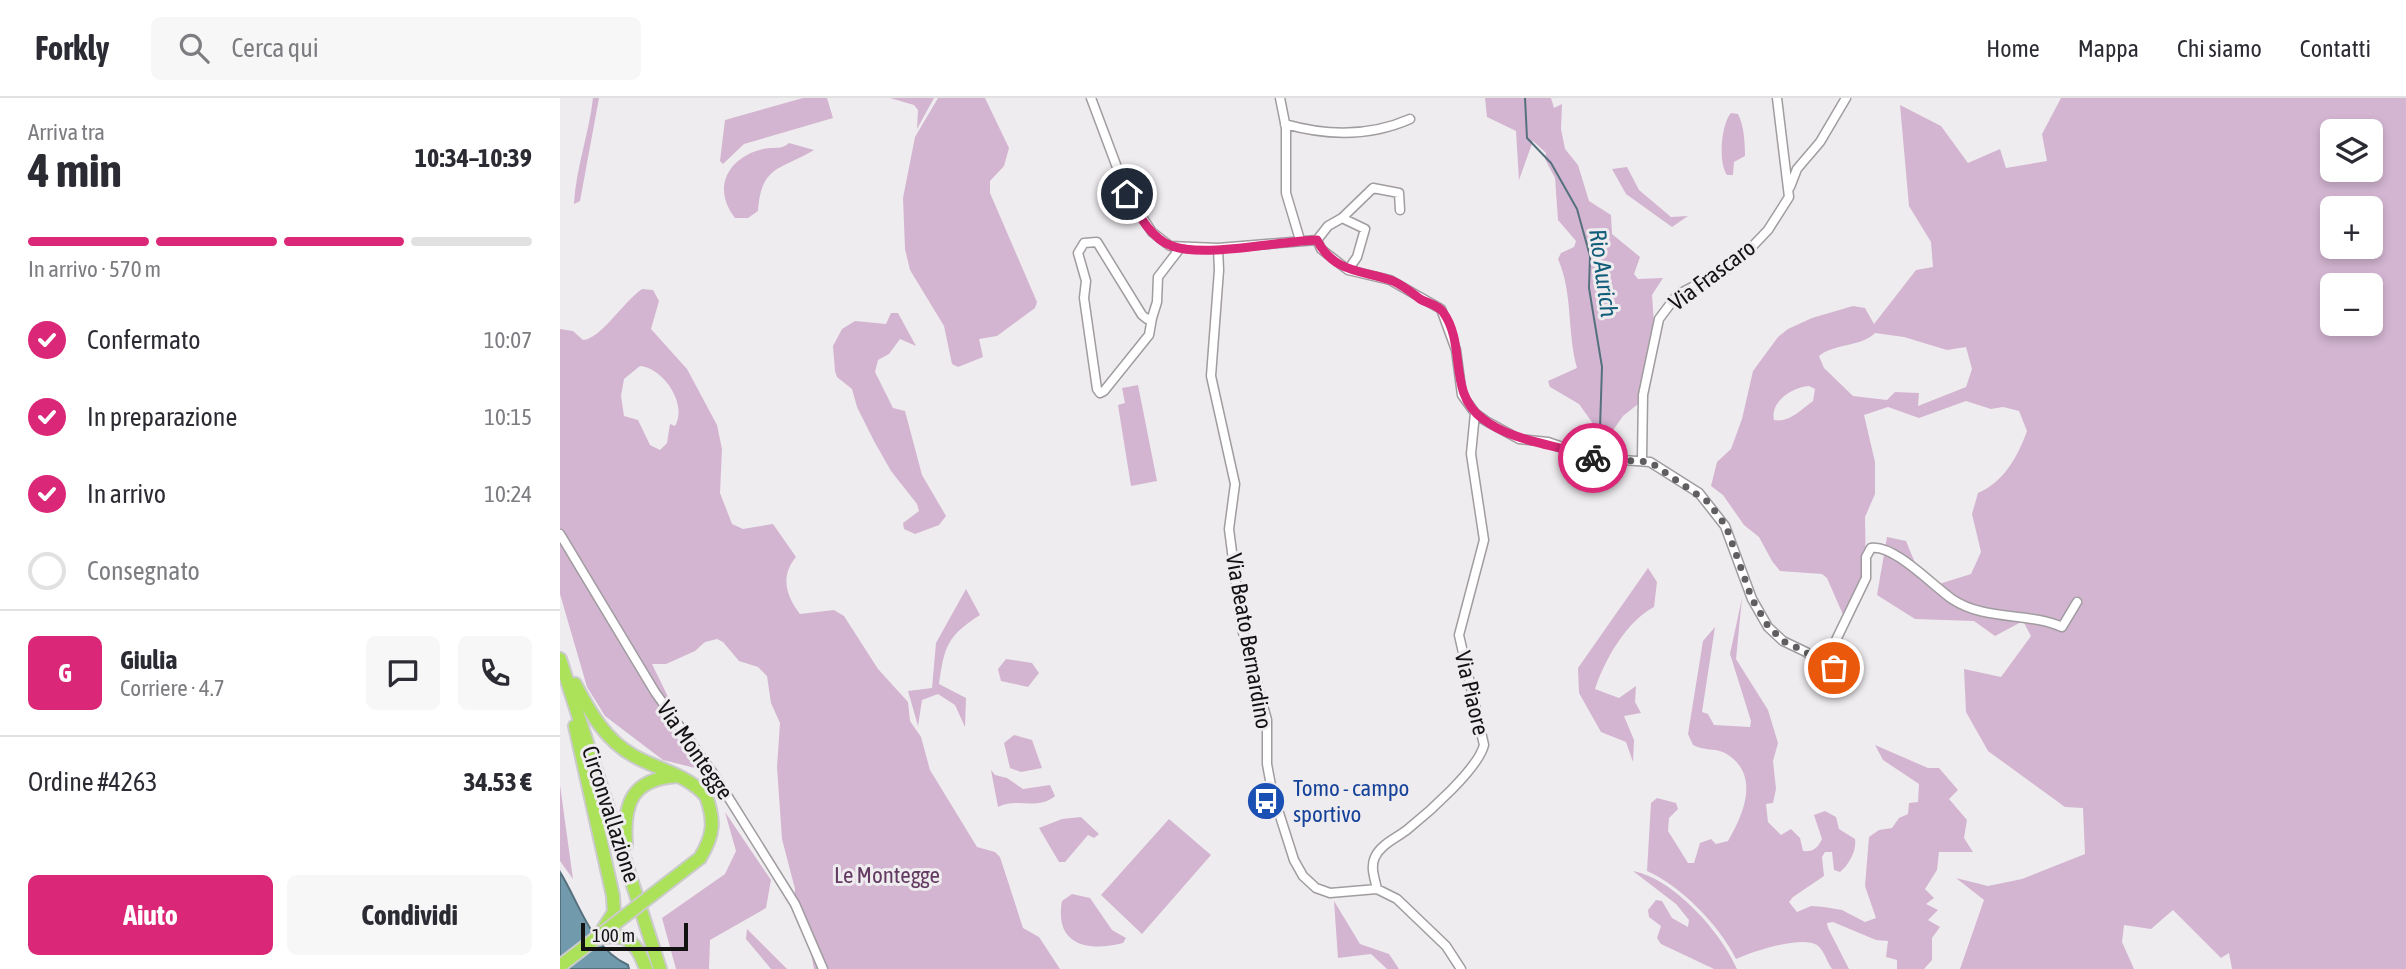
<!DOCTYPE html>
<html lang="it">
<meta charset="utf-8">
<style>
:root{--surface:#fff;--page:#f7f7f7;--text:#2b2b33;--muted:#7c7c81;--line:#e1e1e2;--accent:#db2777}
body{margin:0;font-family:"Asap Condensed",sans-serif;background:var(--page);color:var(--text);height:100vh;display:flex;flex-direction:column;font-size:26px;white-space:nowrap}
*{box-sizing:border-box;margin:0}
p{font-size:23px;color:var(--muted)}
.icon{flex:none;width:38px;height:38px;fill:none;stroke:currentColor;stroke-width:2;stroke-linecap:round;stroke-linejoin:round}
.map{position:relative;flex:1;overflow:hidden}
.details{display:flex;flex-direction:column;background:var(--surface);width:560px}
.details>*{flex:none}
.tools{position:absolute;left:1760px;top:21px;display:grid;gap:14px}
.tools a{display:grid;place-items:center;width:63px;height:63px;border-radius:10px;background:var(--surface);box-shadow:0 4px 10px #0003;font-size:35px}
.scale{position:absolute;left:21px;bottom:18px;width:107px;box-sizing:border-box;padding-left:7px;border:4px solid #131213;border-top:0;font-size:19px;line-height:24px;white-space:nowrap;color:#131213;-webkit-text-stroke:5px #efecef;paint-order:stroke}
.pin{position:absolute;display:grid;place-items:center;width:60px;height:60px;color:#fff;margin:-30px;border:4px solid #fff;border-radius:50%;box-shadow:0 2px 7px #0007}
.courier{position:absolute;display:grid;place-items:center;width:70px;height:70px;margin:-35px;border:5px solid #db2777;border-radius:50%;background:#fff;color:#222;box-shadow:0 2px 9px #0007}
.summary em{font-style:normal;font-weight:700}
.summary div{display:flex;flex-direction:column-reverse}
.summary{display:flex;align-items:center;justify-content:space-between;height:119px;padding:0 28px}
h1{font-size:46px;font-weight:700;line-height:52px}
.bar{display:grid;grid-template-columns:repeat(4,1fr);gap:10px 7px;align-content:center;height:84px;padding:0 28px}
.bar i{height:9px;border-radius:5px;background:var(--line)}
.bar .active{background:var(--accent)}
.bar p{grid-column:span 4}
.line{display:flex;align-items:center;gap:18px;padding:0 28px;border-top:2px solid var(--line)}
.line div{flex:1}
.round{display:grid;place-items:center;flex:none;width:74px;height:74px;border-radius:10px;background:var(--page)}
ol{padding:0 28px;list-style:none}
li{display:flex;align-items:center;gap:21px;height:77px}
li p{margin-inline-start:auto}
li .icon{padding:7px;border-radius:50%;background:var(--accent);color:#fff;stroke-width:4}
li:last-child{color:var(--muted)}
li i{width:38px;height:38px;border:4px solid var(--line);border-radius:50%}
.cta{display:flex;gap:14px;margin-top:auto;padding:14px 28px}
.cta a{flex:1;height:80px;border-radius:10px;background:var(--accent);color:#fff;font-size:28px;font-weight:700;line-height:80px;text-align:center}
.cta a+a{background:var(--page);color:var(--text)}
header{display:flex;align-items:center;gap:42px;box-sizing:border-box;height:98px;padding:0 35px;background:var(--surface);border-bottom:2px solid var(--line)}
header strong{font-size:33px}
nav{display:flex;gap:38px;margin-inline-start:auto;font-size:24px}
.search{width:490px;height:63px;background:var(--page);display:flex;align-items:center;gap:18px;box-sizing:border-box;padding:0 24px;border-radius:10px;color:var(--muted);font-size:26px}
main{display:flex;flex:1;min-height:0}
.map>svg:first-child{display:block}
</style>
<header>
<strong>Forkly</strong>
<div class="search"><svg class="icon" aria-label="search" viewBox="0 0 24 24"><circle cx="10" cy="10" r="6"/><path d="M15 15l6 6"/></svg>Cerca qui</div>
<nav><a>Home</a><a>Mappa</a><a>Chi siamo</a><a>Contatti</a></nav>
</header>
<main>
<section class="details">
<div class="summary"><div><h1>4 min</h1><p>Arriva tra</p></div><em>10:34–10:39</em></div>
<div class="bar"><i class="active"></i><i class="active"></i><i class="active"></i><i></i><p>In arrivo · 570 m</p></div>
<ol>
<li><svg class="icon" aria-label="check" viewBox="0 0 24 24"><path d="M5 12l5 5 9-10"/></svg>Confermato<p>10:07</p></li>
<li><svg class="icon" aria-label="check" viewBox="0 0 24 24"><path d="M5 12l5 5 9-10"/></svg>In preparazione<p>10:15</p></li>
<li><svg class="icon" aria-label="check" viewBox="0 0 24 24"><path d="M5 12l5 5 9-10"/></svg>In arrivo<p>10:24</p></li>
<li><i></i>Consegnato</li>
</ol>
<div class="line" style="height:126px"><b class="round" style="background:var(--accent);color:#fff">G</b><div><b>Giulia</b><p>Corriere · 4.7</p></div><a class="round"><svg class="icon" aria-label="chat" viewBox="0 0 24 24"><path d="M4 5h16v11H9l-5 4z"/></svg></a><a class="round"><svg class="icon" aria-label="phone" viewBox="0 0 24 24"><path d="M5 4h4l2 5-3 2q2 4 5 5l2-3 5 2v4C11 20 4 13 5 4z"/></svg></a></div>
<div class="line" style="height:91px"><div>Ordine #4263</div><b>34.53 €</b></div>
<div class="cta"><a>Aiuto</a><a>Condividi</a></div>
</section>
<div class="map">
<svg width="1846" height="871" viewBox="0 0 1846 871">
<rect width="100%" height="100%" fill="#efecef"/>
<!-- green -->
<path fill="#d3b5d1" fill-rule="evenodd" d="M 33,0 L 39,0 L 20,103 L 14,106 C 16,69 29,36 33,0 Z
M 243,0 L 267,0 L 273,20 L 184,46 L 163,66 L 160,63 L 165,22 Z
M 330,0 L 374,0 L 357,31 L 358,12 L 354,7 Z
M 378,0 L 425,0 L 449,50 L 444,68 L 430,83 L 430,95 L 477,204 L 475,210 L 437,238 L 419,241 L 423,259 L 398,269 L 392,266 L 384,228 L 350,172 L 345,151 L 343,100 L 355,39 Z
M 925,0 L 991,0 L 994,10 L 1002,6 L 1001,31 L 1005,51 L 1018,67 L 1029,103 L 1051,117 L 1052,136 L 1080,159 L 1074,176 L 1078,181 L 1103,180 L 1092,197 L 1094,226 L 1078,306 L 1063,318 L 1051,335 L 1039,334 L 1019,306 L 990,289 L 988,283 L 1017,270 C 1007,234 1013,195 998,161 L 1001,155 L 1014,149 L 1016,143 L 998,122 L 995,80 L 985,61 L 986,55 L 973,43 L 959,82 L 956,33 L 927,19 Z
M 1501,0 L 1846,0 L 1846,871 L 1672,871 L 1669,855 L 1661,860 L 1613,812 L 1591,831 L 1564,827 L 1562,844 L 1574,871 L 1400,871 L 1424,802 L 1396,780 L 1428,788 L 1462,781 L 1525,756 L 1523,710 L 1505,709 L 1428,653 L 1406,614 L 1404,571 L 1441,579 L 1471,538 L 1463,523 L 1435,538 L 1414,523 L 1355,521 L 1317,497 L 1327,439 L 1346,443 L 1360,477 L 1379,486 L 1411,476 L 1421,454 L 1412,416 L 1418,395 C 1444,384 1458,358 1467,333 L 1459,313 L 1443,309 L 1431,311 L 1406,303 L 1359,320 L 1328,309 L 1304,317 L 1315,364 L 1315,396 L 1305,419 L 1306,480 L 1284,519 L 1267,480 L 1262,476 L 1220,473 L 1212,463 L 1199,439 L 1184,427 L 1163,397 L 1151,388 L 1157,364 L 1171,351 L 1182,321 L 1193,273 L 1218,239 L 1228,231 L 1252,220 L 1293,208 L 1305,210 L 1314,226 L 1356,172 L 1373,169 L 1371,144 L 1349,108 L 1340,7 L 1381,28 L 1408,65 L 1440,51 L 1446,70 L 1487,63 L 1482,36 ZM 1773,33 L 1811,33 L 1811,72 L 1773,72 ZM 1773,110 L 1811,110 L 1811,149 L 1773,149 ZM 1773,187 L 1811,187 L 1811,226 L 1773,226 ZM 1315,235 L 1344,239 L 1387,252 L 1406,249 L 1412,271 L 1406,289 L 1358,308 L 1359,295 L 1335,294 L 1327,302 L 1293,298 L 1264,270 L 1259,258 C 1275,245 1301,249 1315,235 ZM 1249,288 L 1255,291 L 1253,303 C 1242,311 1229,325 1214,322 C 1210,303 1233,289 1249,288 Z
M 1171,15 L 1178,16 C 1184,27 1185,45 1185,58 L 1174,64 L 1173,77 L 1167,77 C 1158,65 1161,26 1171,15 Z
M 229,45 L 254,52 C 221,72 201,67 198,113 L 188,120 L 175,120 C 151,89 169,59 203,51 C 213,48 220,53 229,45 Z
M 1067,69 L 1079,92 L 1111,119 L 1128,118 L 1112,129 L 1066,96 L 1052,71 Z
M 82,191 L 93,192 L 99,203 L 91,231 L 127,271 L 157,327 L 162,351 L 160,395 L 172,426 L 183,431 L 213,426 L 236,459 C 220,478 226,498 240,516 L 274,512 L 284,518 L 318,571 L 348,604 L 350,623 L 361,639 L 370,672 L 417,749 L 435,754 L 440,759 L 463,830 L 479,839 L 500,871 L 254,871 L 245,824 L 234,803 L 235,791 L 222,741 L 217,669 L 220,625 L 211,605 L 207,578 L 198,569 L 179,563 L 163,544 L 157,541 L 145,544 L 135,553 L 106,566 L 92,566 L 111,605 L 101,618 L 139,671 L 103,662 L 45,618 L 27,589 L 0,496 L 0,231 L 13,233 L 23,242 C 41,241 63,204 82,191 ZM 80,268 C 103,270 128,306 115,328 L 110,326 L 107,345 L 100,352 L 90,347 L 78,322 L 64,318 L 61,298 L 64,281 Z
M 331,215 L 338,215 L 356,248 L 340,241 L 329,256 L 318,262 L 315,274 L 333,310 L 345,313 L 362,377 L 386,418 L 379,427 L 355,436 L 344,431 L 343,425 L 359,413 L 357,406 L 331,373 L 314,343 L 297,309 L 292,291 L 277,279 L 275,273 L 273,248 L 282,231 L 295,223 L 326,226 Z
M 578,287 L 597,383 L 571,388 L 558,307 L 565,305 L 562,290 Z
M 1088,470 L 1097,484 L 1094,509 C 1066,524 1045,561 1035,591 L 1059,600 L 1076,588 L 1075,604 L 1081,615 L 1064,618 L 1074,642 L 1073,664 L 1066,644 L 1041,634 L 1019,595 L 1018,570 Z
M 406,491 L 420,517 C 387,538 384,549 379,586 L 406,600 L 405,629 L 395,607 L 378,596 L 362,602 L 358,628 L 348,593 L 372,590 L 376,545 Z
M 1182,500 L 1176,561 L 1208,612 L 1218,645 L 1213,663 L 1216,691 L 1213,705 L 1206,706 L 1208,724 L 1221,737 L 1231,731 L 1240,740 L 1243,753 C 1253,754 1258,750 1262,741 L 1254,717 L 1265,713 L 1276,719 L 1279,731 L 1295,741 C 1297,752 1289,767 1280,774 L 1274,772 L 1272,754 L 1265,754 L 1262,759 L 1264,778 L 1233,799 L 1229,804 L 1237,814 L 1251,808 L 1264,809 L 1282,812 L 1305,824 L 1316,820 L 1305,788 L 1309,739 L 1319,732 L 1332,730 L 1339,720 L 1348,716 L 1349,705 L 1358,704 L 1359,686 L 1323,662 L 1315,647 L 1368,670 L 1379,670 L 1398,692 L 1389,701 L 1407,722 L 1404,740 L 1413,754 L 1379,754 L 1377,772 L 1365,791 L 1374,800 L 1366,806 L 1378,812 L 1368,822 L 1380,829 L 1372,840 L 1372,862 L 1364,871 L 1337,871 L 1337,862 L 1326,859 L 1328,843 L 1316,842 L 1273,824 L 1267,825 L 1268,830 L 1289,871 L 1272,871 C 1267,864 1264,852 1257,847 C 1241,837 1192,854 1176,861 C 1159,827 1121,788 1087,773 L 1091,705 L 1097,700 L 1116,705 L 1118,711 L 1109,720 L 1108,733 L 1128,765 L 1134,765 L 1140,745 L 1151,741 L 1156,746 L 1168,743 C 1184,715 1201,676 1165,655 C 1156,650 1143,653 1133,647 L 1128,636 L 1143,543 L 1155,529 L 1142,614 L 1148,616 L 1154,627 L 1190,629 L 1191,623 L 1170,556 Z
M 446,561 L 472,565 L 479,575 L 468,589 L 441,583 L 438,571 Z
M 454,637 L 472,642 L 482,670 L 461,674 L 450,670 L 444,645 Z
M 431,672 L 435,677 L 447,680 L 463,691 L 490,687 L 495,698 C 477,713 457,699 438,709 Z
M 0,687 L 13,781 L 0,763 Z
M 165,714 L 211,782 L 206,810 L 150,842 L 149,871 L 116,871 L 102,820 L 165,776 L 176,753 Z
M 521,719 L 539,736 L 534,740 L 528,737 L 505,764 L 499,764 L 479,730 L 502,721 Z
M 609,721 L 651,757 L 582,836 L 541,797 Z
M 1073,773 C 1114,781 1161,834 1177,871 L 1154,871 L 1101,846 L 1097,840 L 1101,828 L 1089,819 L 1088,812 L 1096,802 L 1102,803 L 1112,820 L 1128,829 L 1129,822 L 1116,806 Z
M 512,796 L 530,800 L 552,832 L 566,840 L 563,845 C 528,854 494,847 502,803 Z
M 774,803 L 800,846 L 829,856 L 839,871 L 827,871 L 811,856 L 778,860 Z
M 187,831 L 227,871 L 211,871 L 186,841 Z"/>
<!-- water -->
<path fill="#719aac" stroke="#55717e" stroke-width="2" d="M 0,774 C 20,806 31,850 68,867 L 69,871 L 0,871 Z"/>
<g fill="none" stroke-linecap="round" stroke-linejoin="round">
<!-- stream -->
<path stroke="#55717e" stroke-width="2" d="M 965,0 L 967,40 L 991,65 L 1017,111 L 1030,158 L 1029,190 L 1042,269 L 1040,330"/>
<!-- minor casing -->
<g stroke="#a09ca0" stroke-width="11">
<path id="minor" d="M 531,0 L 567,96 L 592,134 L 610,148 L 658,150 L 757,142
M 720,0 L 726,30 L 726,95 L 740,142
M 725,26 C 767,38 809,39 850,21
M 1230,89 L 1237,71 L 1260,44 L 1286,0
M 782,120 L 813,90 L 839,95 L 840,112
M 757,142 L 761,151 L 788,172 L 830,182 L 881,211 L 896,252 L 902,297 L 915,315 L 926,323 L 959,341 L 988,344 L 1035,360 L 1090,364 L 1139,395 L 1165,428 L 1192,501 L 1208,529 L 1223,543 L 1246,554 L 1266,570 L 1274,570 L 1277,565 L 1276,542 L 1306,480 L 1306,459 L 1311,450 C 1334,446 1373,488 1392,501 C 1424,523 1469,514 1502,529 L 1517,504
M 757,142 L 768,128 L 782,120 L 805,131 L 797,159 L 788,172
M 658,150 L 659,172 L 651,278 L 675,386 L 669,431 L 682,531 L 707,622 L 707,666 L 712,693 L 734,762 L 743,778 L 756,790 L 770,795 L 817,791 L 837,801 L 886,848 L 901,871
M 592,220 L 589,237 L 544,293 L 540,295 L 537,291 L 524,200 L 526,183 L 518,155 L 524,145 L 537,144 L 582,217 L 587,221 L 592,220 L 597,204 L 598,179 L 621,149
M 1082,361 L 1083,297 L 1099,221 L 1117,197 L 1167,171 L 1187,154 L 1208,132 L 1229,99 L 1217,0
M 0,436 L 95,594 L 155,678 L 235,806 L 263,871
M 817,791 C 815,781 810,769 815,759 C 821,746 837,740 848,731 C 868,715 918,671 924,647 L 899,537 L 924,442 L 911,356 L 915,315"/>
</g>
<!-- highway casing -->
<g stroke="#cbcbcb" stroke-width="16">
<path id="highway" d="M 0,561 L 100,871
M 15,586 C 30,614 45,642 74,658 C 99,672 126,676 146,698
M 15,628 L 53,798 L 54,814 L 42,833
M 66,746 C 63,705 72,681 117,678
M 35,841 C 65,833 76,842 86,871"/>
</g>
<!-- minor -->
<use href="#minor" stroke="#fff" stroke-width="8"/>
<!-- highway -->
<use href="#highway" stroke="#abe25a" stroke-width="12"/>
<!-- highway-bridge casing -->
<g stroke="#cbcbcb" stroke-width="16" stroke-linecap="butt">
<path id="highway-bridge" d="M 0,868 L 140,760 C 154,737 155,723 146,698"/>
</g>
<!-- highway-bridge -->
<use href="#highway-bridge" stroke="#abe25a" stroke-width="12"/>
</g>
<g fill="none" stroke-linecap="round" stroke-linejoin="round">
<!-- done -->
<path stroke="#605e60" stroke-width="7" stroke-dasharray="0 12.6" d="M 1033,360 L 1090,364 L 1148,404 L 1166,428 L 1192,501 L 1208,528 L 1223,543 L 1246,554 L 1263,569 L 1274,570"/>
<!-- route -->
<path stroke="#db2777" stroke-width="9" d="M 567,96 C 577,114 591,141 612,148 C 645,160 719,143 757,142 C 774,176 804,172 833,183 C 844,188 851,194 860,201 C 867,205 878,207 883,214 C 907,247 887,295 923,321 C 954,345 997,346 1033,360"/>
</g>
<!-- icons -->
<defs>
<g id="bus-disc" transform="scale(2.0125)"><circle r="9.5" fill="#1a4fb4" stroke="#efecef"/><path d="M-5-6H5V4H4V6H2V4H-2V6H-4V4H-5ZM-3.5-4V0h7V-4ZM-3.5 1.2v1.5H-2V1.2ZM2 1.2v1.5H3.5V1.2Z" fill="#fff"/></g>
</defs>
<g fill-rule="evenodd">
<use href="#bus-disc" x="706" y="703"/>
</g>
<g text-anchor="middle" stroke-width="6" stroke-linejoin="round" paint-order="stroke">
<!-- street labels -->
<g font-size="23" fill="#131213" stroke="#efecef">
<text transform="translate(1152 177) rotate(-37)" y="8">Via Frascaro</text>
<text transform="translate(689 543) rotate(80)" y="8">Via Beato Bernardino</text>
<text transform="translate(912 595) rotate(77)" y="8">Via Piaore</text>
<text transform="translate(135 652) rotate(55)" y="8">Via Montegge</text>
<text transform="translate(51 716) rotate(72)" y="8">Circonvallazione</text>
</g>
<!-- transit labels -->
<g font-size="23" fill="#164399" stroke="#efecef" text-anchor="start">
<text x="733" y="698">Tomo - campo<tspan x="733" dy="26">sportivo</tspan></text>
</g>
<!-- park labels -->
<g font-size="23" fill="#633a61" stroke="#efecef">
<text x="327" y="785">Le Montegge</text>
</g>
<!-- water labels -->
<g font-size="24" font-style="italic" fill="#105e79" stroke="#efecef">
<text transform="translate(1043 175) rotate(82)" y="8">Rio Aurich</text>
</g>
</g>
</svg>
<div class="tools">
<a><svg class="icon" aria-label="layers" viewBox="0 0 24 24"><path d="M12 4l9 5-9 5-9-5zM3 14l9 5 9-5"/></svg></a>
<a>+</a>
<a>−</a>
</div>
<div class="scale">100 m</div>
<div class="pin" style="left:1274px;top:570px;background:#ea580c"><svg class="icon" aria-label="bag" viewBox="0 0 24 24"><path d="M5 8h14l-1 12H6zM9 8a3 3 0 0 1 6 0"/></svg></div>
<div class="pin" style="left:567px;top:96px;background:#1f2937"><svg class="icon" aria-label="home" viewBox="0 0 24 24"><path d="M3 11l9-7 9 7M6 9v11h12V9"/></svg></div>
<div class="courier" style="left:1033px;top:360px"><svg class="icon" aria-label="bike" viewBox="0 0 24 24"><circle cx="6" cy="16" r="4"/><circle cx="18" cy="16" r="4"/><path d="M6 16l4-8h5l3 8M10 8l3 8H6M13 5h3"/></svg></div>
</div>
</main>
